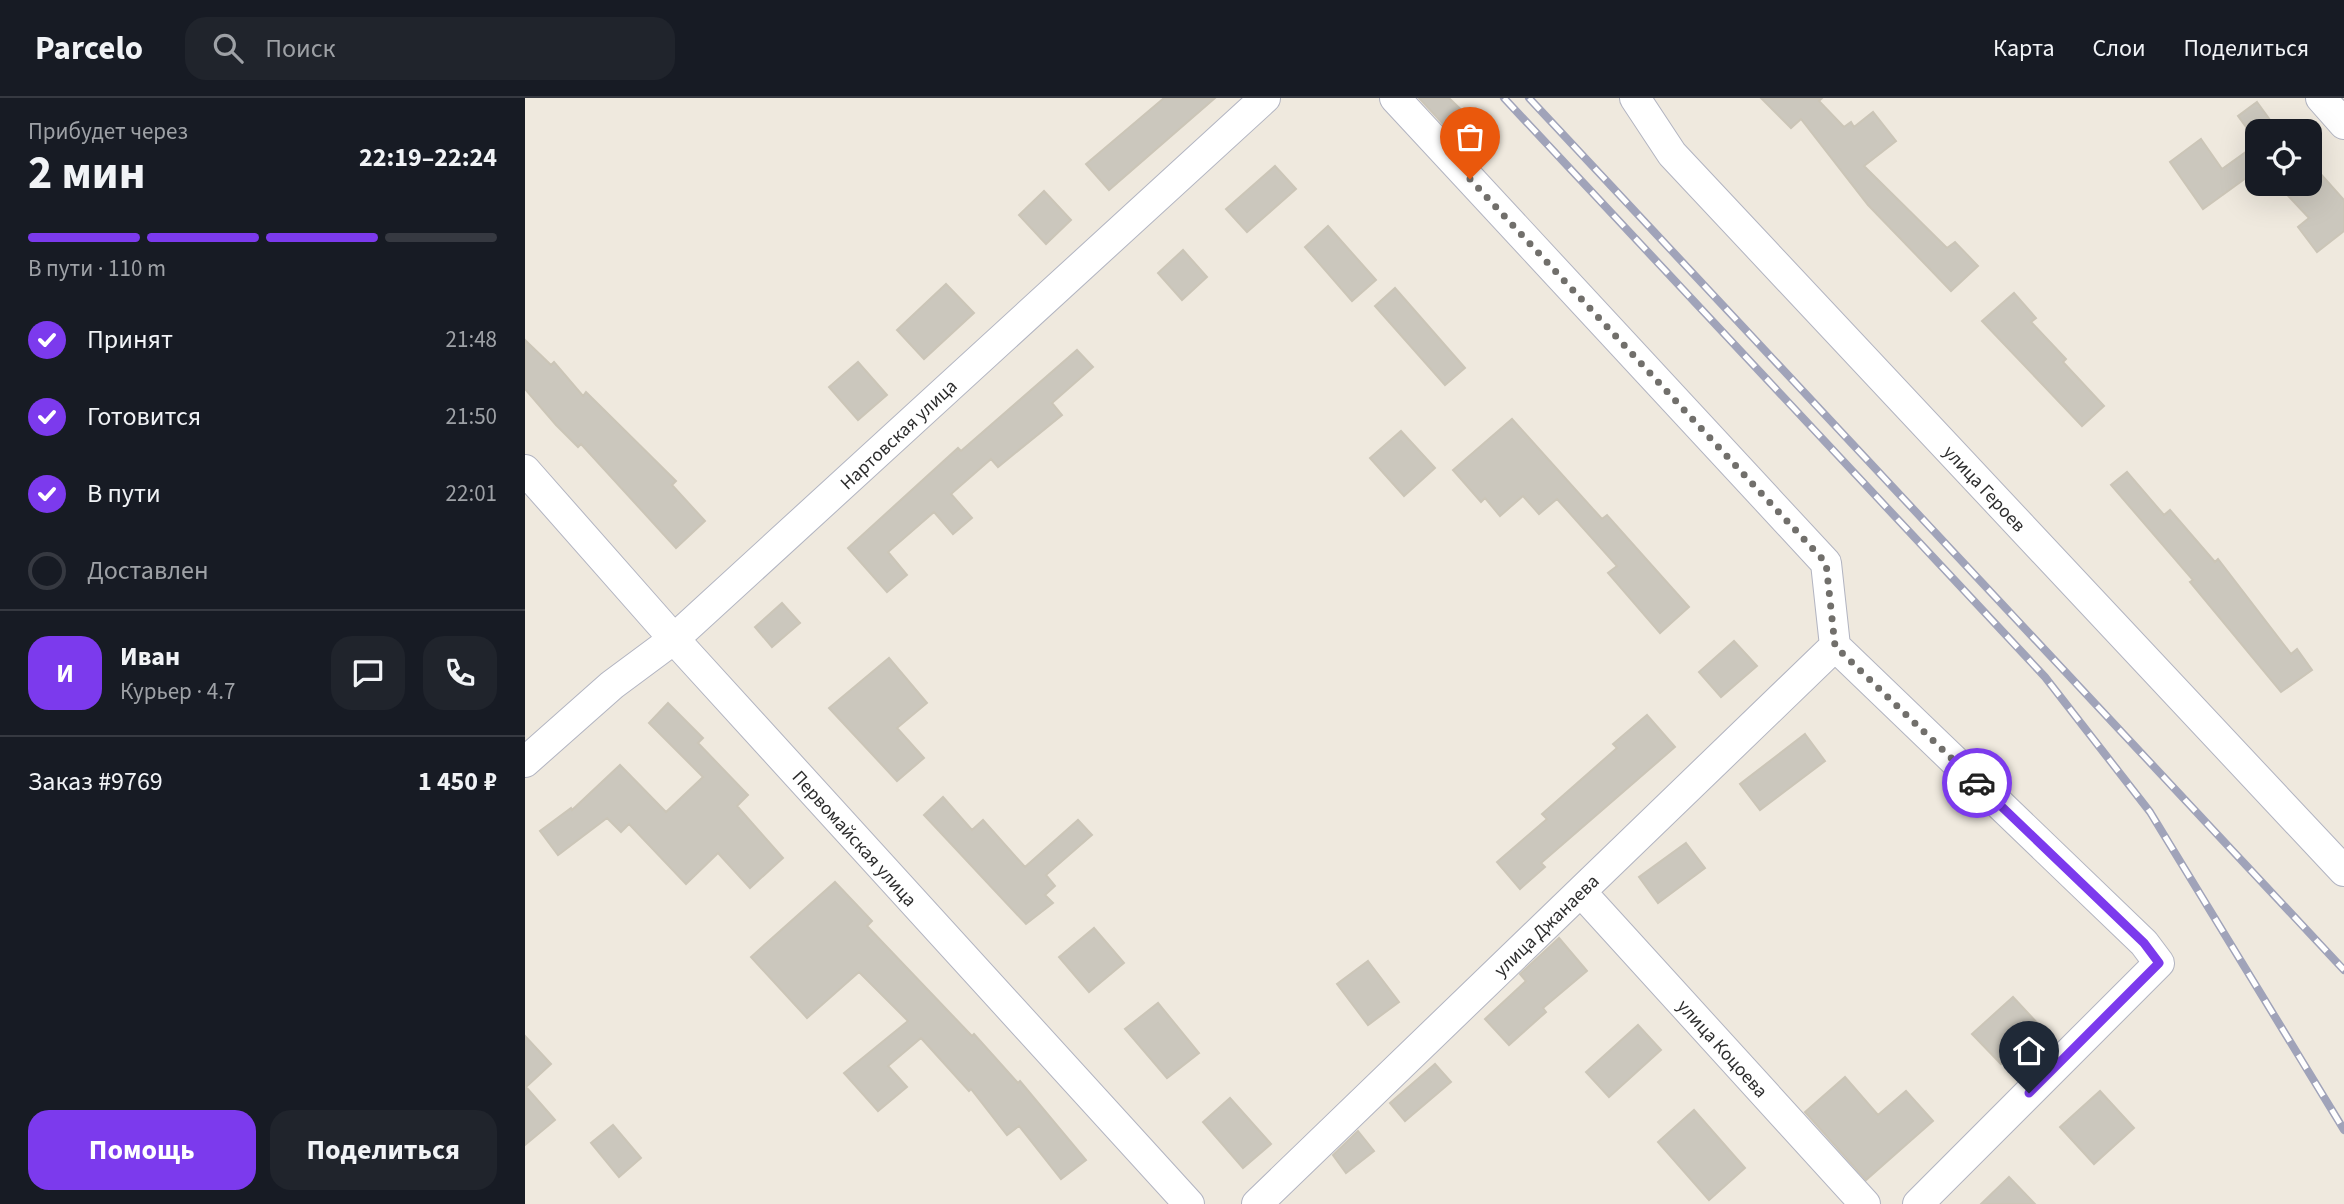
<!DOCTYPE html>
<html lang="ru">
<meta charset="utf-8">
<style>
:root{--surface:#171b24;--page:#20242c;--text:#f1f3f6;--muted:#9ea1a6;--line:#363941;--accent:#7c3aed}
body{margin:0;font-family:"Source Sans 3",sans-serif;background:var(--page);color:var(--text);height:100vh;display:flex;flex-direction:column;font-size:26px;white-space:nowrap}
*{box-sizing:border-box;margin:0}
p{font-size:23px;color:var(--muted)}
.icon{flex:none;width:38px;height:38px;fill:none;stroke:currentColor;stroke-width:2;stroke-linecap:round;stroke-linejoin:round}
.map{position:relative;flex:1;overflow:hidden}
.side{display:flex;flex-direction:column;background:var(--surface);width:525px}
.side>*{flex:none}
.tools{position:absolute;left:1720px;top:21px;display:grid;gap:14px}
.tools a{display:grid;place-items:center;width:77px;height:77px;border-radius:14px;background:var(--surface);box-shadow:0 7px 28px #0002;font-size:35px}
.pin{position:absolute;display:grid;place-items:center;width:60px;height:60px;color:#fff;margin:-72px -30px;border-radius:50% 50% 50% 0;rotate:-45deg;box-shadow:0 0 7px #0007}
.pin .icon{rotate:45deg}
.courier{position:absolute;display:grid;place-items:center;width:70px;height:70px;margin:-35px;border:5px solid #7c3aed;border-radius:50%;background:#fff;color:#222;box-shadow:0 2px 9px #0007}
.overview em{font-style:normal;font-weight:700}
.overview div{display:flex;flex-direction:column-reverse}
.overview{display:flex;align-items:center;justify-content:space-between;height:119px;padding:0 28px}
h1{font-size:46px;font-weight:700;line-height:52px}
.bar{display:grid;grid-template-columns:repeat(4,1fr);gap:10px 7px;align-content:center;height:84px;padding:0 28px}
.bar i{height:9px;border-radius:5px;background:var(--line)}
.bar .on{background:var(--accent)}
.bar p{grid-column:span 4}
.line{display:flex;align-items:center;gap:18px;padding:0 28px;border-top:2px solid var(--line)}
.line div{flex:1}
.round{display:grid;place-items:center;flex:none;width:74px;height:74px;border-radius:21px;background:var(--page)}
ol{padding:0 28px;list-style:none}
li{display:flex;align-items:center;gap:21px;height:77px}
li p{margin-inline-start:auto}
li .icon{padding:7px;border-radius:50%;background:var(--accent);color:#fff;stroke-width:4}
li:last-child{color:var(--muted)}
li i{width:38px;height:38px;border:4px solid var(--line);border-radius:50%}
.cta{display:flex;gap:14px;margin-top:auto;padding:14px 28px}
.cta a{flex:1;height:80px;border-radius:21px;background:var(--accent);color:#fff;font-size:28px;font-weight:700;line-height:80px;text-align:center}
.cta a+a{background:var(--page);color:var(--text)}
header{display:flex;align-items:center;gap:42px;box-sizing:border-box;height:98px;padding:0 35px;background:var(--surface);border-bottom:2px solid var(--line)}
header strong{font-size:33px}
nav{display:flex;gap:38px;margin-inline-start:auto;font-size:24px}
.search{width:490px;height:63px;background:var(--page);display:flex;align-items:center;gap:18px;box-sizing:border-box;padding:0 24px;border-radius:21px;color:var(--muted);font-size:26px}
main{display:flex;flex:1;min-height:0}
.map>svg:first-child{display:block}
</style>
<header>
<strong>Parcelo</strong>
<div class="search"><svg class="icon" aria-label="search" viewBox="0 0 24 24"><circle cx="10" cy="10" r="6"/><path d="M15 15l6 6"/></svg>Поиск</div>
<nav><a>Карта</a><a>Слои</a><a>Поделиться</a></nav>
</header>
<main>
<section class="side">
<div class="overview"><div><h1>2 мин</h1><p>Прибудет через</p></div><em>22:19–22:24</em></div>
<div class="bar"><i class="on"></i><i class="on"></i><i class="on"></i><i></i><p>В пути · 110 m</p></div>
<ol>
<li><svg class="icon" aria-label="check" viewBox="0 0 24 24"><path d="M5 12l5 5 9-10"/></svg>Принят<p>21:48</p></li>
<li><svg class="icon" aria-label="check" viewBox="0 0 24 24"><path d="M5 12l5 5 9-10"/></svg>Готовится<p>21:50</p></li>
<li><svg class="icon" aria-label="check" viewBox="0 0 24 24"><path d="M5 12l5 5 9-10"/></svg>В пути<p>22:01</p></li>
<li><i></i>Доставлен</li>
</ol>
<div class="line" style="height:126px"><b class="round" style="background:var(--accent);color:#fff">И</b><div><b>Иван</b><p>Курьер · 4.7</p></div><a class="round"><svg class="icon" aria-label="chat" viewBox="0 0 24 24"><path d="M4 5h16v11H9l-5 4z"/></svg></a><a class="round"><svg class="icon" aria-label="phone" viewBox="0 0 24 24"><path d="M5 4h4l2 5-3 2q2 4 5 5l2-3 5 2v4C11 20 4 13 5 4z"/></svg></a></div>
<div class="line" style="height:91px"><div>Заказ #9769</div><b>1 450 ₽</b></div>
<div class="cta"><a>Помощь</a><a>Поделиться</a></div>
</section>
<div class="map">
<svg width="1819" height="1106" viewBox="0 0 1819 1106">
<rect width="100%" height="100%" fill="#efe9de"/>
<!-- building -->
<path fill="#cbc7bd" stroke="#cbc5b7" stroke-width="2" d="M 639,0 L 690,0 L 584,92 L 561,66 Z
M 894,0 L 924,0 L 949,24 L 932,41 Z
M 1236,0 L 1297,0 L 1294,3 L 1319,29 L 1326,24 L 1329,29 L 1348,14 L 1371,43 L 1339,68 L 1422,150 L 1430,144 L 1453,168 L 1426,193 L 1343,107 L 1276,21 L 1266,30 Z
M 1732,4 L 1753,33 L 1724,33 L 1713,18 Z
M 1676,41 L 1697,71 L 1732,46 L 1732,72 L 1678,111 L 1645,64 Z
M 1785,64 L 1819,102 L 1819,133 L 1792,154 L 1773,129 L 1784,120 L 1752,86 L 1785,86 Z
M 750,68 L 771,91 L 722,134 L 701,111 Z
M 519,93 L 546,122 L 521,146 L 494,117 Z
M 803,128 L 851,182 L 827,203 L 780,149 Z
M 658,152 L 682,179 L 657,202 L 633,175 Z
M 421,186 L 449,215 L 399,261 L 372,232 Z
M 870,190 L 940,270 L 920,287 L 850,208 Z
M 1489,195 L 1511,220 L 1506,224 L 1541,261 L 1538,264 L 1579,308 L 1557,328 L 1457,223 Z
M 0,242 L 26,267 L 29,264 L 58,298 L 61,294 L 151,383 L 147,387 L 180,423 L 151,450 L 56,346 L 53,349 L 31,327 L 0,291 Z
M 552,252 L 568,269 L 527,305 L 537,317 L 473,369 L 466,361 L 426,396 L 447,420 L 428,436 L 409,414 L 363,454 L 382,477 L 362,494 L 323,450 L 433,350 L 436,353 Z
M 333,264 L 362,297 L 333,322 L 304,289 Z
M 987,321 L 1077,421 L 1082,417 L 1164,509 L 1135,535 L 1083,475 L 1092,468 L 1032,401 L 1014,416 L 998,398 L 975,418 L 960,400 L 956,404 L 928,372 Z
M 876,333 L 910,370 L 879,398 L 845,360 Z
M 1602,374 L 1639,417 L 1645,412 L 1690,464 L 1693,461 L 1766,556 L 1772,551 L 1787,572 L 1756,594 L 1665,484 L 1668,482 L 1586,387 Z
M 257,505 L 275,525 L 247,549 L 230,529 Z
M 1209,543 L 1232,568 L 1196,599 L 1174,574 Z
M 364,560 L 402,605 L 372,630 L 399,660 L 372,683 L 304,610 Z
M 143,605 L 178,640 L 173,645 L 223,697 L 212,708 L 258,760 L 225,790 L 193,755 L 161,786 L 104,726 L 96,734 L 82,720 L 33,757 L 15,733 L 46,710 L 47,712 L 95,667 L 141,714 L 178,679 L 124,625 Z
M 1122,617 L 1150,649 L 1016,765 L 1020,769 L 995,791 L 972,764 L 1022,721 L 1017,716 L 1092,650 L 1088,646 Z
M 1280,636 L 1300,663 L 1235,712 L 1215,686 Z
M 418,699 L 447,732 L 458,722 L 500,769 L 553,722 L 567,737 L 521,777 L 530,788 L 520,797 L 528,805 L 501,826 L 399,717 Z
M 1161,745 L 1180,770 L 1133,805 L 1114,779 Z
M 310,784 L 347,823 L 342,828 L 447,938 L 449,936 L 493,985 L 495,983 L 561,1062 L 536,1081 L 494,1028 L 482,1037 L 446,991 L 444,993 L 396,940 L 363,968 L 382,989 L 353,1013 L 319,975 L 383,923 L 334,874 L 282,920 L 226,859 Z
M 569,830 L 599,865 L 564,894 L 534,859 Z
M 1034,840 L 1062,873 L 1018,910 L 1021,914 L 984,947 L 960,921 L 1001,883 L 995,876 Z
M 843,863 L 874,904 L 843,927 L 812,886 Z
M 1488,899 L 1516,929 L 1476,966 L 1447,936 Z
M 633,905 L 674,955 L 642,980 L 600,931 Z
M 1113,927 L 1136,952 L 1084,999 L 1061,974 Z
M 0,938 L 26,966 L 1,989 L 30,1022 L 0,1047 Z
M 910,966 L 926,984 L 880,1023 L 865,1005 Z
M 1320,979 L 1353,1017 L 1381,993 L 1408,1023 L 1341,1082 L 1280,1014 Z
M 1575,993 L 1609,1030 L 1569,1066 L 1535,1029 Z
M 705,1000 L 746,1046 L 718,1070 L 678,1024 Z
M 1169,1012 L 1220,1070 L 1184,1102 L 1133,1044 Z
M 88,1027 L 116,1060 L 94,1079 L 66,1045 Z
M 833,1033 L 849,1053 L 821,1075 L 808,1057 Z
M 1484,1079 L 1510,1106 L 1456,1106 Z"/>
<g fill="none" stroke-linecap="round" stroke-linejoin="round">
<!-- minor casing -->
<g stroke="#b2b4c1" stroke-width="32">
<path id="minor" d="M 870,0 L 1301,465 L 1310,548 L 1619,845 L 1634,865 L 1393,1106
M 1110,0 L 1147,56 L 1819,773
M 1796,0 L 1819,26
M 0,372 L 149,541 L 664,1106
M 0,664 L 87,587 L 149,541 L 740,0
M 1056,794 L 1340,1106
M 732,1106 L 1310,548"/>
</g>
<!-- minor -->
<use href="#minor" stroke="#fff" stroke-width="30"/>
<!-- rail casing -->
<g stroke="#a0a3b9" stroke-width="8">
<path id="rail" d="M 979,0 L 1520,579 L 1625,714 L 1819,1032
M 1004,0 L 1819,872"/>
</g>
<!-- rail -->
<use href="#rail" stroke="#fff" stroke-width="5" stroke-dasharray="16" stroke-linecap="butt"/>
</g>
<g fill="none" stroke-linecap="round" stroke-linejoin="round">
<!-- done -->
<path stroke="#716f6b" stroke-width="7" stroke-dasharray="0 12.6" d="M 945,81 L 1301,465 L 1310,548 L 1452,685"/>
<!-- route -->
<path stroke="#7c3aed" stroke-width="9" d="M 1452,685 L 1619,845 L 1634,865 L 1504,995"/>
</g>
<g text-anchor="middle" stroke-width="5" stroke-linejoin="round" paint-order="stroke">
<!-- street labels -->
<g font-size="19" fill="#2d2d2d" stroke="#fff">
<text transform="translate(373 336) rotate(-43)" y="7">Нартовская улица</text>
<text transform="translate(1460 390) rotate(47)" y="7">улица Героев</text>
<text transform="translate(330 740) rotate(48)" y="7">Первомайская улица</text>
<text transform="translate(1021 827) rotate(-44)" y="7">улица Джанаева</text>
<text transform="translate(1198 950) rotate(48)" y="7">улица Коцоева</text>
</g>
</g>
</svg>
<div class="tools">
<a><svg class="icon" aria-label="locate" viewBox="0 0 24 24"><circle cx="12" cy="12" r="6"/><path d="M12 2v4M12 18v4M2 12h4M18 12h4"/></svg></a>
</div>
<div class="pin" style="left:945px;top:81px;background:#ea580c"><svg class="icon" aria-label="bag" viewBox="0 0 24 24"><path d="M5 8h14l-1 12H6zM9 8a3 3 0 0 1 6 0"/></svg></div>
<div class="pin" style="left:1504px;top:995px;background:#1f2937"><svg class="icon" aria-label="home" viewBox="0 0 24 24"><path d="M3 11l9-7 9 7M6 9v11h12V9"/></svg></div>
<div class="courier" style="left:1452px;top:685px"><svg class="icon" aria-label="car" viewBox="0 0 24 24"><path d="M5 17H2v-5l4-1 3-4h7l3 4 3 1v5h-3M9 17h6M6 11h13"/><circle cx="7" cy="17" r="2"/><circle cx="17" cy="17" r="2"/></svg></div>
</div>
</main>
